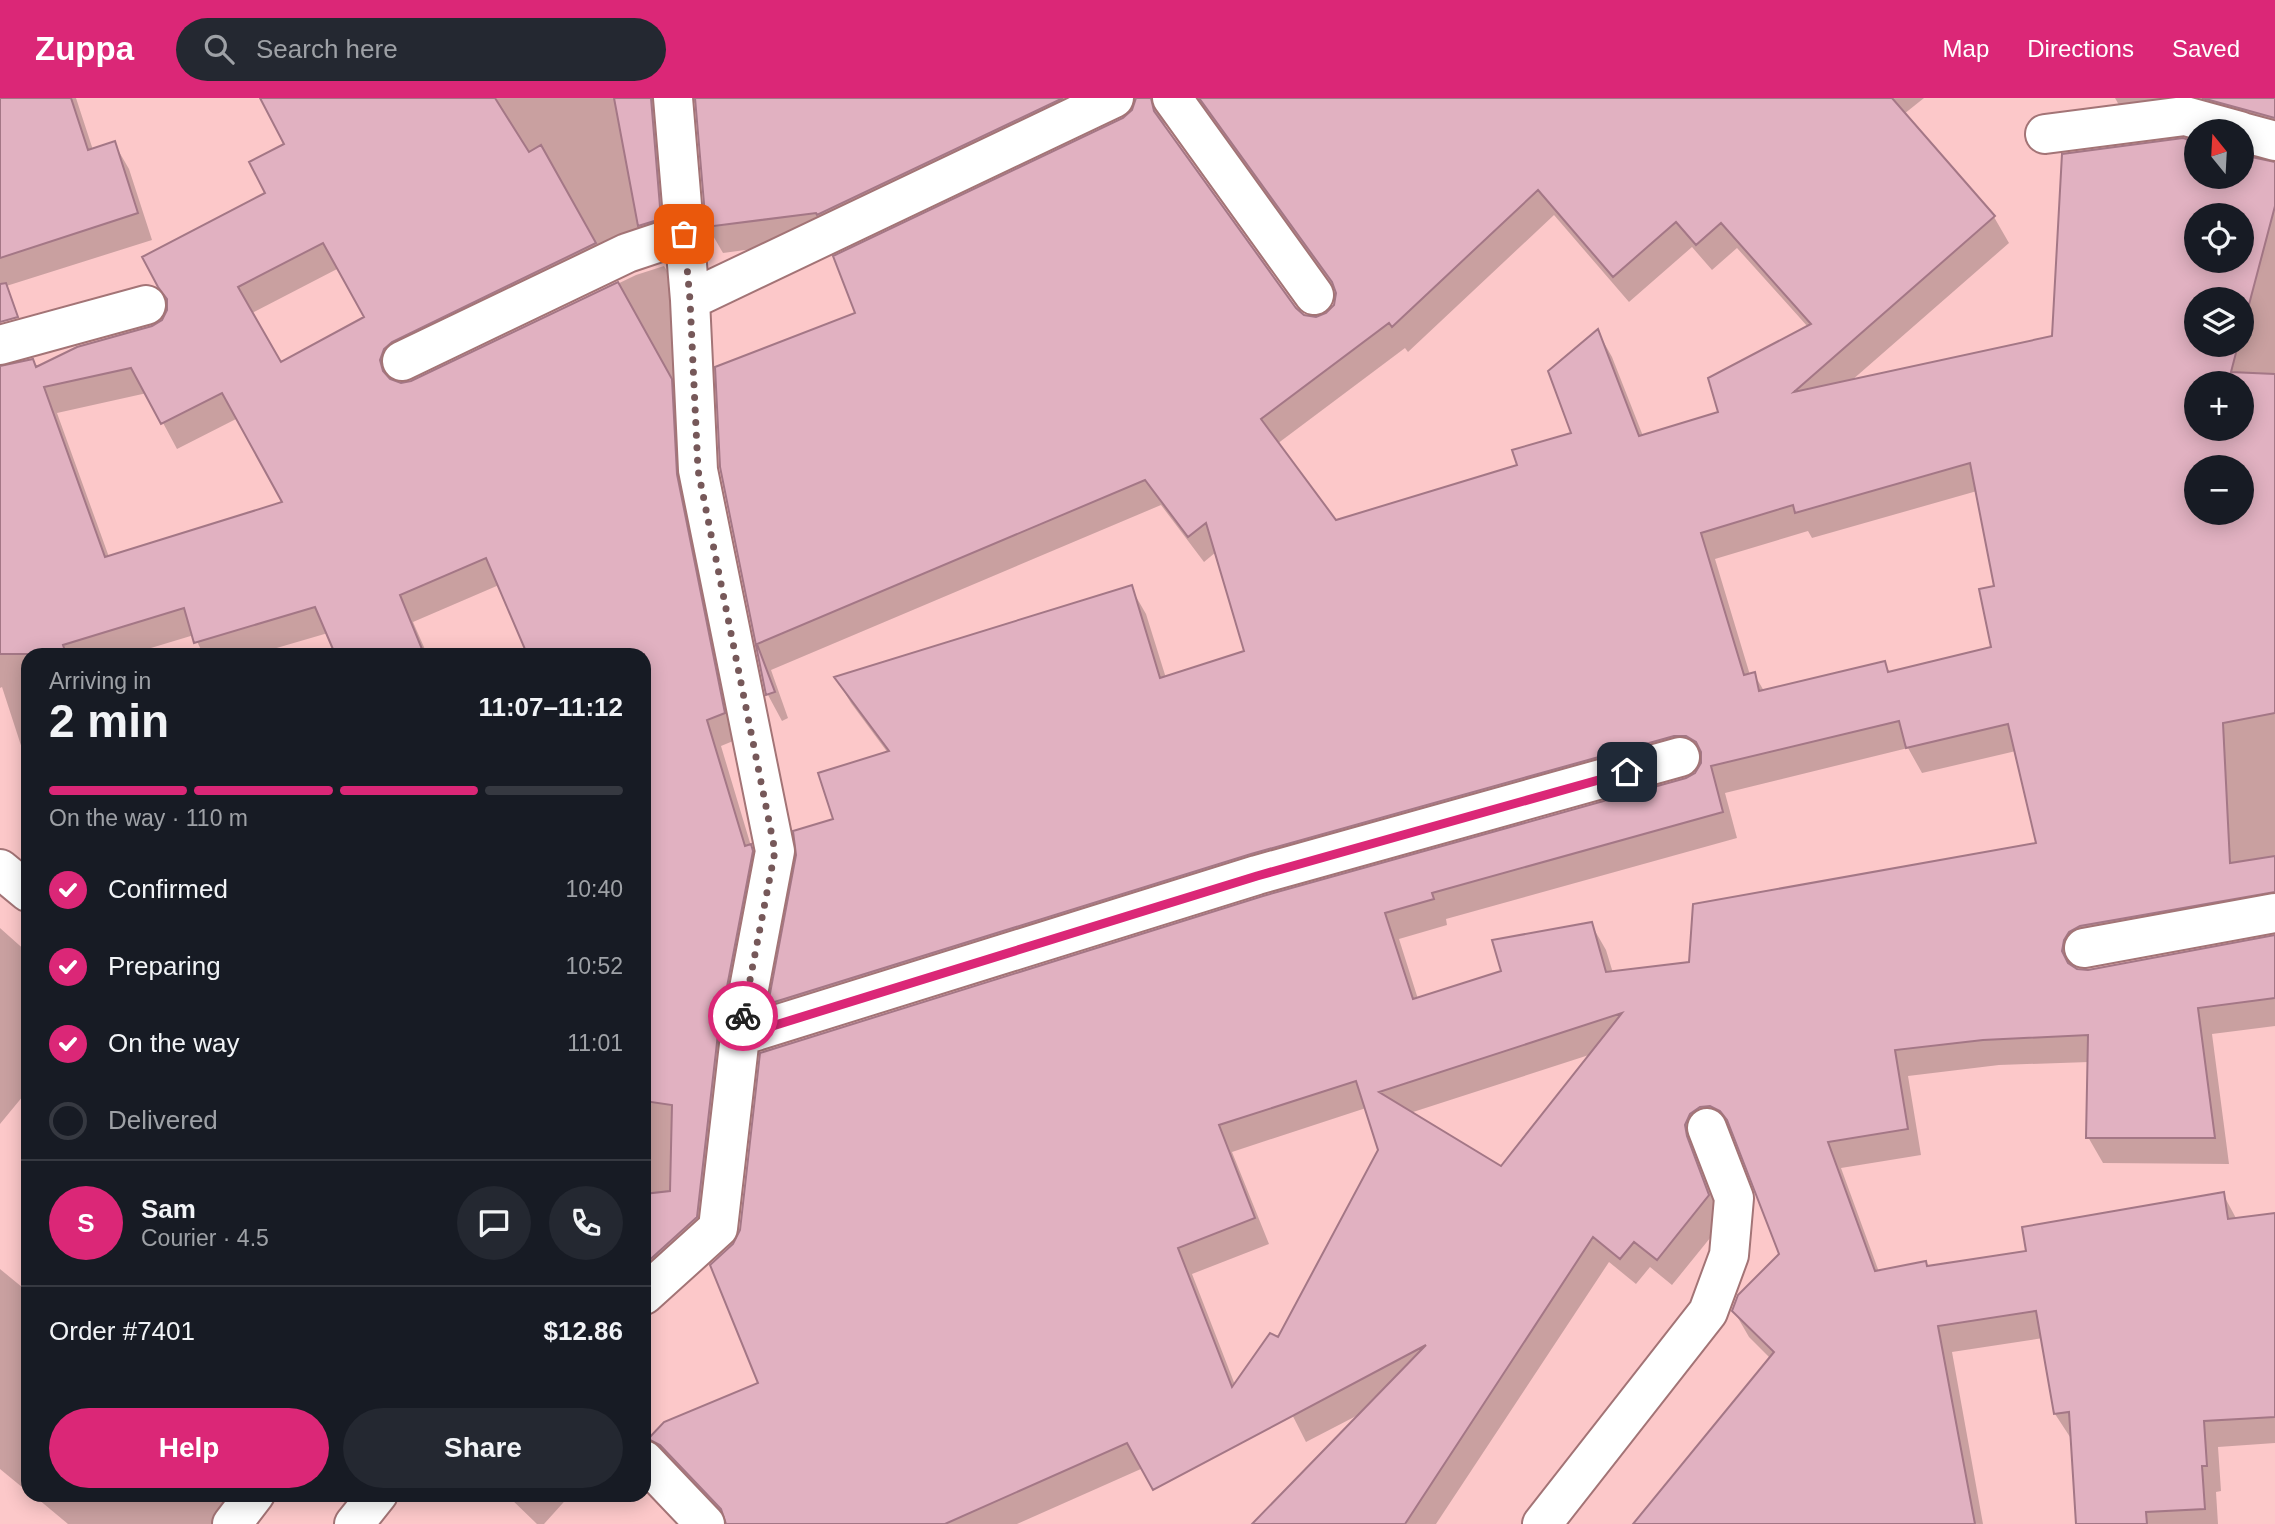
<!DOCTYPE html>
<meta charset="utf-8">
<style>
:root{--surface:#171b24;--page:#242831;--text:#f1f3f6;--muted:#9ea1a6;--line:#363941;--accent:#db2777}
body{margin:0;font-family:Arial,sans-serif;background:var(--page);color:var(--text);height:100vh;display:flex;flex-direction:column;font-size:26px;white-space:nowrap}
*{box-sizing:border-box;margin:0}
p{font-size:23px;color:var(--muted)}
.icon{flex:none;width:38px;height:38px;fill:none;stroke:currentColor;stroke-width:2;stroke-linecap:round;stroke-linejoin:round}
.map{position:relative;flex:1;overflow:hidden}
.sheet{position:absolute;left:21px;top:550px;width:630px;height:854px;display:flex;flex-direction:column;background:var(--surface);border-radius:21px;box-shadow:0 4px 18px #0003}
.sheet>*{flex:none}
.needle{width:46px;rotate:342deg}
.fabs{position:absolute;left:2184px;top:21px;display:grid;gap:14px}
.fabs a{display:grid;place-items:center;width:70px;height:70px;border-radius:50%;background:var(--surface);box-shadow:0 4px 18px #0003;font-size:35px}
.pin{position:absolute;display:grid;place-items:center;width:60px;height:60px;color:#fff;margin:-30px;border-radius:14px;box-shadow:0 4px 10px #0006}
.courier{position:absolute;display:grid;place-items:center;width:70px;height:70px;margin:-35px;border:5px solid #db2777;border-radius:50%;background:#fff;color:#222;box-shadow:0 2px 9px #0007}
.summary em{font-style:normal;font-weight:700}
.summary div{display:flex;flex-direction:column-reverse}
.summary{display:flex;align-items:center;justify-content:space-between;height:119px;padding:0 28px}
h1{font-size:46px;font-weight:700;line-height:52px}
.bar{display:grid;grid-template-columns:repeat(4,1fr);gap:10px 7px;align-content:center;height:84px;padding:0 28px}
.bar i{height:9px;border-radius:5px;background:var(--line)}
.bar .active{background:var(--accent)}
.bar p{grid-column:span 4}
.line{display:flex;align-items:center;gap:18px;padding:0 28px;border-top:2px solid var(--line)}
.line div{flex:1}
.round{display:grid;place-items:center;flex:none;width:74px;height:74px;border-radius:37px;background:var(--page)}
ol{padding:0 28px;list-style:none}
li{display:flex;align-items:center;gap:21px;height:77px}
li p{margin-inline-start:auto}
li .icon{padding:7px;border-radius:50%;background:var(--accent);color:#fff;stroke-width:4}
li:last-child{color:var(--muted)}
li i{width:38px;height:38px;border:4px solid var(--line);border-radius:50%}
.action{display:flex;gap:14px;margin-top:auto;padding:14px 28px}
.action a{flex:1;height:80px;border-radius:42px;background:var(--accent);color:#fff;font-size:28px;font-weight:700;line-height:80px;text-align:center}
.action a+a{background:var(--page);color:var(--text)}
header{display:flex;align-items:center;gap:42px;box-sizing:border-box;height:98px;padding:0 35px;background:var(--accent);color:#fff}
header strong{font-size:33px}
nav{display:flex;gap:38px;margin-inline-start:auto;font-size:24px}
.search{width:490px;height:63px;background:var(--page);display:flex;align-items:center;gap:18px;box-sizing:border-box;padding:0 24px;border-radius:38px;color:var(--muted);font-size:26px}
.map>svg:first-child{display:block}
</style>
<header>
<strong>Zuppa</strong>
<div class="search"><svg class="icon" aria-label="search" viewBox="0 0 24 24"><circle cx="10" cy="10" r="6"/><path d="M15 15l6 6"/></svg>Search here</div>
<nav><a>Map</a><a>Directions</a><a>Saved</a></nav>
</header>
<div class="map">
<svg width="2275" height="1426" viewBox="0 0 2275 1426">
<rect width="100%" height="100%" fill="#fcc8c9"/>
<!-- shadow -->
<path fill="#0003" fill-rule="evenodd" d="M 0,0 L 76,0 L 93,52 L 114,45 L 129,71 L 152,142 L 0,190 Z
M 262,0 L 1924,0 L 1904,16 L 1994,119 L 2009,145 L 1851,283 L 2054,239 L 2183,42 L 2196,46 L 2196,79 L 2242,79 L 2242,58 L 2275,66 L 2275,821 L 2085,859 L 2077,872 L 2088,873 L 2275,839 L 2275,928 L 2212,936 L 2229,1066 L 2103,1065 L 2088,1039 L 2089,964 L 1999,967 L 1908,978 L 1921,1057 L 1841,1070 L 1879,1174 L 1927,1170 L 2028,1154 L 2223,1096 L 2237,1122 L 2275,1117 L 2275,1345 L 2218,1349 L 2221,1393 L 2216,1394 L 2218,1426 L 2078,1426 L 2072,1342 L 2055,1316 L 2043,1240 L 1952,1254 L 1983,1426 L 1635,1426 L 1771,1261 L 1749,1239 L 1734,1213 L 1781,1156 L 1735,1038 L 1726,1034 L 1723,1124 L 1672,1187 L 1650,1169 L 1636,1186 L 1609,1164 L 1436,1426 L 1254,1426 L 1360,1316 L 1306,1344 L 1266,1265 L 1380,1052 L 1366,1010 L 1232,1054 L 1269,1146 L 1192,1176 L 1249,1323 L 1017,1426 L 727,1426 L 677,1373 L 665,1367 L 651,1341 L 760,1286 L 734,1147 L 741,1133 L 762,956 L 1687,682 L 1696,676 L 1704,664 L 1690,664 L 785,932 L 770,906 L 798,757 L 835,723 L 888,655 L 851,605 L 836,580 L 1131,490 L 1146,516 L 1166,580 L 1247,554 L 1216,454 L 1204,464 L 1161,407 L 771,572 L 788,620 L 782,623 L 768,597 L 722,369 L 858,216 L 1124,21 L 1134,13 L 1136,5 L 1120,6 L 833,140 L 723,155 L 708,129 L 697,5 L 688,4 L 675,147 L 398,278 L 396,285 L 411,285 L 636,177 L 664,168 L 679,193 L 738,641 L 721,648 L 751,748 L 765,774 L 711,1146 L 644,1203 L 644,556 L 529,556 L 499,487 L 413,524 L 427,556 L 337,556 L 328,535 L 256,556 L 203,556 L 194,537 L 131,556 L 28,556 L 28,669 L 2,589 L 0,590 L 0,270 L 32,263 L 37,271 L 152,230 L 162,224 L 169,212 L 169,205 L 160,189 L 267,96 L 286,47 ZM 1198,6 L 1207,13 L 1337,194 L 1336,206 L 1327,217 L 1316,221 L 1305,219 L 1295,211 L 1164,29 L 1166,18 ZM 1554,117 L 1629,204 L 1692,149 L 1712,172 L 1737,150 L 1808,229 L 1720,315 L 1643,338 L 1612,259 L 1598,234 L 1573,336 L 1520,368 L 1335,424 L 1277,346 L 1405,250 L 1408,254 ZM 2196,117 L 2242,117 L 2242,163 L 2196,163 ZM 339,170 L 366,220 L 281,266 L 252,215 ZM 2196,201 L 2242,201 L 2242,247 L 2196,247 ZM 2196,285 L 2242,285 L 2242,331 L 2196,331 ZM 147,295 L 177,351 L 238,320 L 284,405 L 109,459 L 57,315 ZM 2196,369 L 2242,369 L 2242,415 L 2196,415 ZM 1977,393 L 1996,489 L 1993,551 L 1890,575 L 1884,565 L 1764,593 L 1754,576 L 1750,577 L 1715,461 L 1808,433 L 1812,440 ZM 1908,650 L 1922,675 L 2016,653 L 2038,746 L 1690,865 L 1613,875 L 1606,852 L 1591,826 L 1503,874 L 1418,901 L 1399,841 L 1447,827 L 1446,821 L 1737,740 L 1725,695 ZM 1592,956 L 1501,1070 L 1410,1015 Z
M 2115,0 L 2275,0 L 2275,41 L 2132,30 Z
M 0,830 L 28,855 L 28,992 L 0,1026 Z
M 0,1171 L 28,1194 L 28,1394 L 0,1371 Z
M 32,1396 L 249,1396 L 225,1426 L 68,1426 Z
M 506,1396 L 571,1396 L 544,1426 L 537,1426 Z"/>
<!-- building -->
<path fill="#e1b1c1" stroke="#a47786" stroke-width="2" fill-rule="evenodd" d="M 0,0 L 71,0 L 88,52 L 115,43 L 138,115 L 0,160 Z
M 260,0 L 495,0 L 529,54 L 541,47 L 596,145 L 392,244 L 384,251 L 380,262 L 383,273 L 390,281 L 401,285 L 411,283 L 618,184 L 672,281 L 677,376 L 725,615 L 707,622 L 745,748 L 751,746 L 753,753 L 718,936 L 697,1119 L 644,1167 L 644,1096 L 670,1093 L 672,1007 L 644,1003 L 644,556 L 527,556 L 486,460 L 400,497 L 424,556 L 335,556 L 315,509 L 194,545 L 184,510 L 63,547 L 66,556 L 0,556 L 0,268 L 33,261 L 36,269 L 77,249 L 152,228 L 162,222 L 167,212 L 167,201 L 158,189 L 142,159 L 265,95 L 249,64 L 284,46 ZM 323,145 L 364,219 L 281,264 L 238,189 ZM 131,270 L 161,326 L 222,295 L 282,404 L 105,459 L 44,289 Z
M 614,0 L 651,0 L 661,121 L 638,128 Z
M 695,0 L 1063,0 L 817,117 L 816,115 L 706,129 Z
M 1136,0 L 1151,0 L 1154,13 L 1296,210 L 1304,217 L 1316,219 L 1326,215 L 1334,207 L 1336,195 L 1332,184 L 1199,0 L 1892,0 L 1995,118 L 1794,294 L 2052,238 L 2062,56 L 2183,40 L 2196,44 L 2196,79 L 2242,79 L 2242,57 L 2275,64 L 2275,108 L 2242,233 L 2242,201 L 2196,201 L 2196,247 L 2238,247 L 2231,274 L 2275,276 L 2275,615 L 2223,625 L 2230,765 L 2275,758 L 2275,794 L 2080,828 L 2069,834 L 2064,842 L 2062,853 L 2068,865 L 2077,871 L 2088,872 L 2275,837 L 2275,900 L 2198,910 L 2215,1040 L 2086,1040 L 2088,937 L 1983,942 L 1895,952 L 1908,1031 L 1828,1044 L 1875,1173 L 1926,1163 L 1927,1168 L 2026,1153 L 2022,1129 L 2224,1094 L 2228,1121 L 2275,1115 L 2275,1319 L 2204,1323 L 2207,1368 L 2202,1368 L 2205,1411 L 2146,1414 L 2147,1426 L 2076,1426 L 2069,1314 L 2054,1316 L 2036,1213 L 1938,1228 L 1975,1426 L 1633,1426 L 1774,1254 L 1732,1213 L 1738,1197 L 1779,1156 L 1727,1022 L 1720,1013 L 1710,1008 L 1700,1009 L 1690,1016 L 1685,1027 L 1687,1038 L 1709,1097 L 1657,1162 L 1634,1144 L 1620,1161 L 1593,1139 L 1405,1426 L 1252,1426 L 1426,1247 L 1153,1392 L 1127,1345 L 945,1426 L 726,1426 L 721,1411 L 660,1347 L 648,1341 L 664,1324 L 758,1285 L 710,1167 L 733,1146 L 740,1132 L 760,955 L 1263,798 L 1686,680 L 1695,675 L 1701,665 L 1701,654 L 1696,644 L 1686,638 L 1674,638 L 1251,756 L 768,906 L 796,757 L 793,733 L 833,721 L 818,675 L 889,653 L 834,579 L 1132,487 L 1160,580 L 1244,553 L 1206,425 L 1188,439 L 1145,382 L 757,546 L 775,594 L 766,597 L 720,369 L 715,269 L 855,215 L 833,158 L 1123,20 L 1132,12 ZM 1538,92 L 1613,179 L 1676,124 L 1696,147 L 1721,125 L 1811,226 L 1708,280 L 1718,314 L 1639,338 L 1598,231 L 1548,273 L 1571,335 L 1512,352 L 1517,367 L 1336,422 L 1261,321 L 1389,225 L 1392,229 ZM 2196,117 L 2242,117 L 2242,163 L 2196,163 ZM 2196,285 L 2242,285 L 2242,331 L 2196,331 ZM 1970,365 L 1994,488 L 1979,491 L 1991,549 L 1888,574 L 1885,563 L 1759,593 L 1755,574 L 1744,577 L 1701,435 L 1793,407 L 1795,415 ZM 2196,369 L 2242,369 L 2242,415 L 2196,415 ZM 1899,623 L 1906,650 L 2008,626 L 2036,745 L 1693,806 L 1689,864 L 1606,874 L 1592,824 L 1492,842 L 1501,873 L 1413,901 L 1385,815 L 1434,801 L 1432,795 L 1723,714 L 1711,668 ZM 1622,915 L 1501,1068 L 1379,994 ZM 1356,983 L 1378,1052 L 1278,1239 L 1270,1235 L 1232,1289 L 1178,1150 L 1255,1120 L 1219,1027 Z
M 2202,0 L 2275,0 L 2275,20 L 2246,12 Z
M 6,185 L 18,219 L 0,224 L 0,186 Z"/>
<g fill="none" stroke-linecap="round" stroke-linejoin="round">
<!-- minor casing -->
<g stroke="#a37476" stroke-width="42">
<path id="minor" d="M 1172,0 L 1314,197
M 2242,34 L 2275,43
M 2045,36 L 2185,18 L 2240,33
M 690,202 L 1114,0
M 0,247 L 146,207
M 402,263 L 627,155 L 684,136
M 0,771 L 28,794
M 2084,850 L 2275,815
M 740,938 L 1257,777 L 1680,659
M 644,1197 L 718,1130 L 740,938 L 775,753 L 698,372 L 690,202 L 673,0
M 644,1362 L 705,1426
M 232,1426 L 255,1396
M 354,1426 L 378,1396
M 1542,1426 L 1708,1214 L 1729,1157 L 1734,1100 L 1707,1030"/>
</g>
<!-- minor -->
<use href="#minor" stroke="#fff" stroke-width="38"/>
</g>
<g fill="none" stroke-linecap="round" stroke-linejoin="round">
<!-- done -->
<path stroke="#765859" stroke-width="7" stroke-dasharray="0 12.6" d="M 684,136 L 690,202 L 698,372 L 775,753 L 743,918"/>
<!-- route -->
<path stroke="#db2777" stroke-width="9" d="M 743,918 L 740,938 L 1257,778 L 1627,674"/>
</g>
</svg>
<div class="fabs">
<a><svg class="needle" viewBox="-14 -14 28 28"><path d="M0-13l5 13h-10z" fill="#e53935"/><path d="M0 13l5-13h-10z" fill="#9ea1a6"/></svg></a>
<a><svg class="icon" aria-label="locate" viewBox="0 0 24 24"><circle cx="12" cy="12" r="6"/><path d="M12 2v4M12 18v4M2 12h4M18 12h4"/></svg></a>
<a><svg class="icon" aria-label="layers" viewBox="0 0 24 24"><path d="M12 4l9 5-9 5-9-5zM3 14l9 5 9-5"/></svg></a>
<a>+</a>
<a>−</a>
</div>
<div class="pin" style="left:684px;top:136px;background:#ea580c"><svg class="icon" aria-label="bag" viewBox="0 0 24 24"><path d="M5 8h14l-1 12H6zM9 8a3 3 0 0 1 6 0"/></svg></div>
<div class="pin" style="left:1627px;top:674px;background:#1f2937"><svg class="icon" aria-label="home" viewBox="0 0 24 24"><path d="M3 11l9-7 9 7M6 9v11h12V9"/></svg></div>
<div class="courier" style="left:743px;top:918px"><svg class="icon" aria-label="bike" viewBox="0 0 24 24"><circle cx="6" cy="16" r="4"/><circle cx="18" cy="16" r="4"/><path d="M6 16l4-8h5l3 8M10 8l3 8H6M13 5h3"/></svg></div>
<section class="sheet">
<div class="summary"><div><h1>2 min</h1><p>Arriving in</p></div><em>11:07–11:12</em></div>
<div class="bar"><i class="active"></i><i class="active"></i><i class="active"></i><i></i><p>On the way · 110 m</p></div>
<ol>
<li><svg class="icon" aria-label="check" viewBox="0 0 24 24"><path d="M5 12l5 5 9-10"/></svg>Confirmed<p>10:40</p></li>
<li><svg class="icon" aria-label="check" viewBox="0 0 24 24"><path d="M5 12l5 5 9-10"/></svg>Preparing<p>10:52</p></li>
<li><svg class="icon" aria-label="check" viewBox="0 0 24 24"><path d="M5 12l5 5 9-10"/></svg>On the way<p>11:01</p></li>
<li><i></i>Delivered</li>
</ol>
<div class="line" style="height:126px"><b class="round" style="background:var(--accent);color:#fff">S</b><div><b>Sam</b><p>Courier · 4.5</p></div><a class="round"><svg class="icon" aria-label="chat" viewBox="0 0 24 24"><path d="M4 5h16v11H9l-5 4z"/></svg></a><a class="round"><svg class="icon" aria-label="phone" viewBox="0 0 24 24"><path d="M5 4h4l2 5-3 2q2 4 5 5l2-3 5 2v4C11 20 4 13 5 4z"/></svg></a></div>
<div class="line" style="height:91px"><div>Order #7401</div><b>$12.86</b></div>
<div class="action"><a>Help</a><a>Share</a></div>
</section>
</div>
